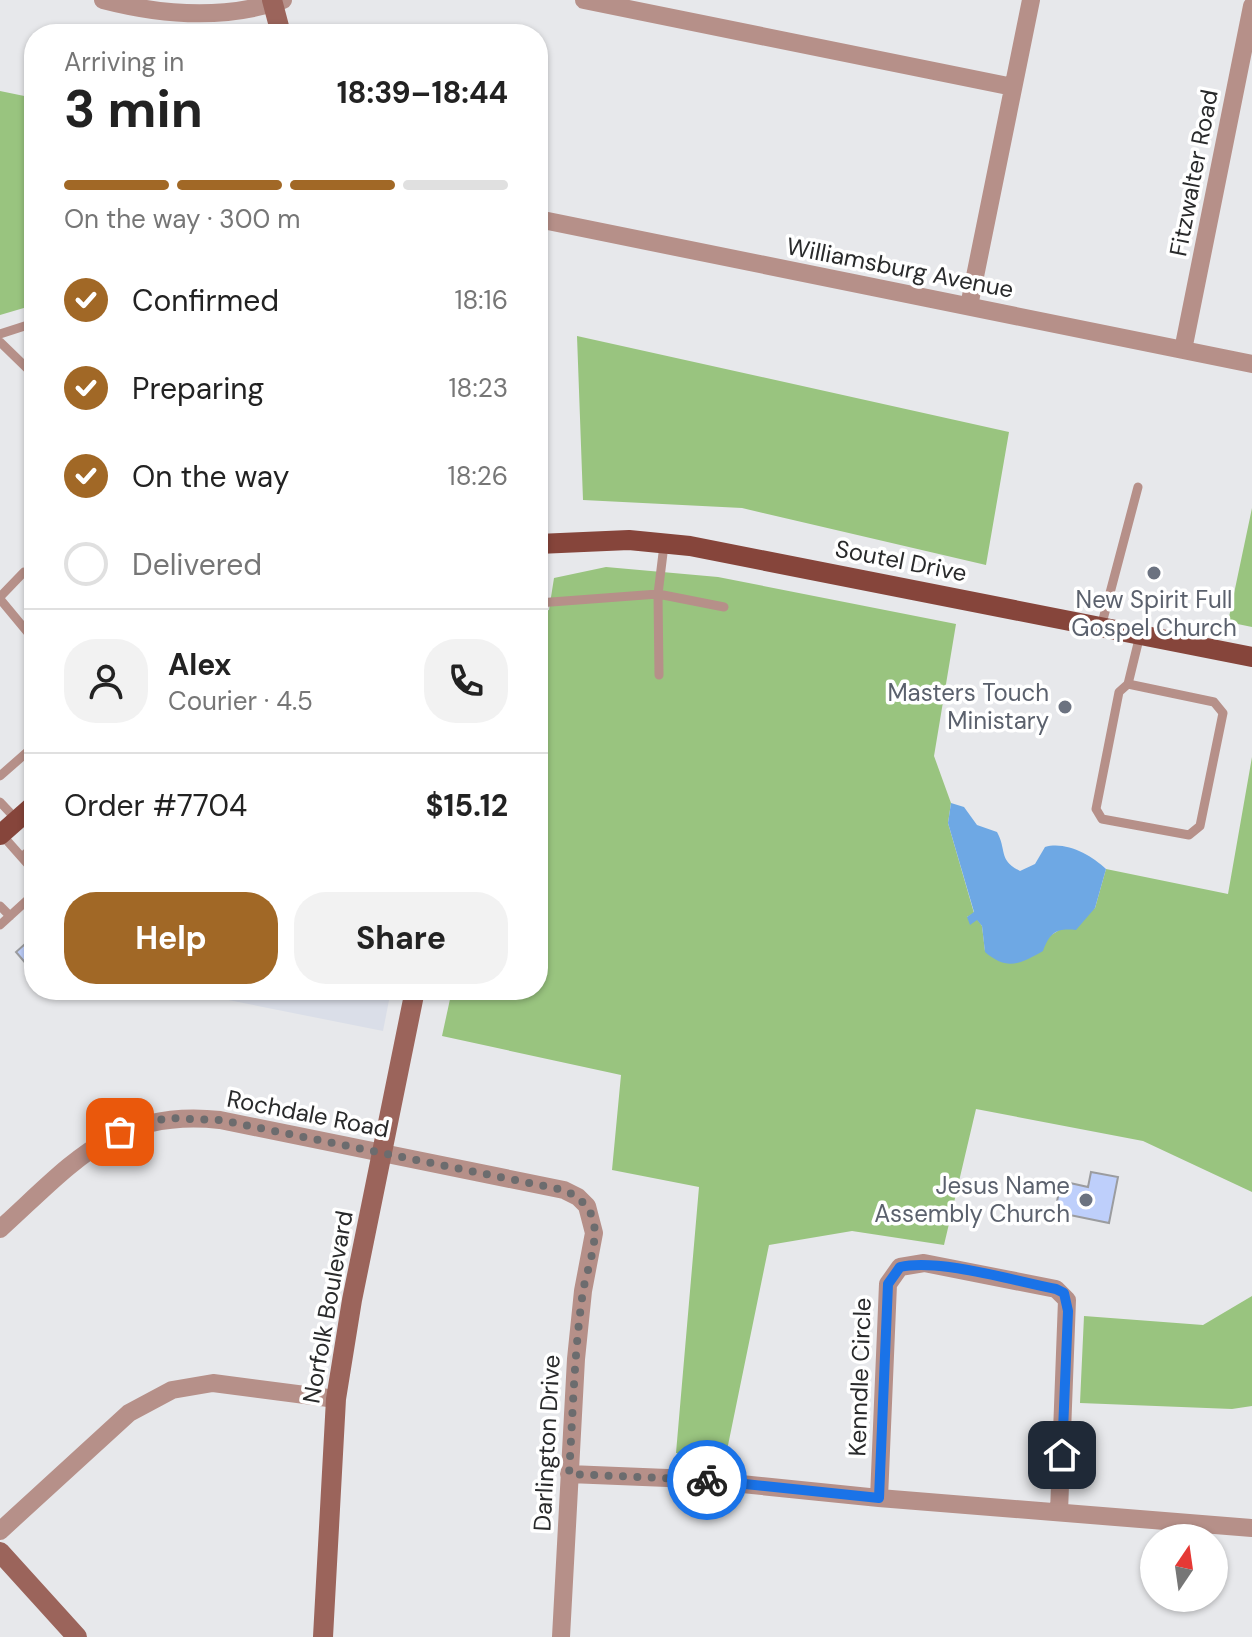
<!DOCTYPE html>
<meta charset="utf-8">
<style>
:root{--surface:#fff;--page:#f2f2f2;--text:#222;--muted:#767676;--line:#e0e0e0;--accent:#a16826}
body{margin:0;font-family:"DM Sans",sans-serif;background:var(--page);color:var(--text);height:100vh;display:flex;flex-direction:column;font-size:30px;white-space:nowrap}
*{box-sizing:border-box;margin:0}
p{font-size:26px;color:var(--muted)}
.icon{flex:none;width:44px;height:44px;fill:none;stroke:currentColor;stroke-width:2;stroke-linecap:round;stroke-linejoin:round}
.map{position:relative;flex:1;overflow:hidden}
.side{position:absolute;left:24px;top:24px;width:524px;height:976px;display:flex;flex-direction:column;background:var(--surface);border-radius:32px;box-shadow:0 2px 6px #0004}
.side>*{flex:none}
.needle{width:52px;rotate:13deg}
.fabs{position:absolute;left:1140px;top:1524px;display:grid;gap:16px}
.fabs a{display:grid;place-items:center;width:88px;height:88px;border-radius:50%;background:var(--surface);box-shadow:0 2px 6px #0004;font-size:40px}
.pin{position:absolute;display:grid;place-items:center;width:68px;height:68px;color:#fff;margin:-34px;border-radius:16px;box-shadow:0 4px 12px #0006}
.courier{position:absolute;display:grid;place-items:center;width:80px;height:80px;margin:-40px;border:6px solid #1a73e8;border-radius:50%;background:#fff;color:#222;box-shadow:0 2px 10px #0007}
.summary em{font-style:normal;font-weight:700}
.summary div{display:flex;flex-direction:column-reverse}
.summary{display:flex;align-items:center;justify-content:space-between;height:136px;padding:0 40px}
h1{font-size:52px;font-weight:700;line-height:60px}
.bar{display:grid;grid-template-columns:repeat(4,1fr);gap:12px 8px;align-content:center;height:96px;padding:0 40px}
.bar i{height:10px;border-radius:6px;background:var(--line)}
.bar .selected{background:var(--accent)}
.bar p{grid-column:span 4}
.line{display:flex;align-items:center;gap:20px;padding:0 40px;border-top:2px solid var(--line)}
.line div{flex:1}
.round{display:grid;place-items:center;flex:none;width:84px;height:84px;border-radius:32px;background:var(--page)}
ol{padding:0 40px;list-style:none}
li{display:flex;align-items:center;gap:24px;height:88px}
li p{margin-inline-start:auto}
li .icon{padding:8px;border-radius:50%;background:var(--accent);color:#fff;stroke-width:4}
li:last-child{color:var(--muted)}
li i{width:44px;height:44px;border:4px solid var(--line);border-radius:50%}
.button{display:flex;gap:16px;margin-top:auto;padding:16px 40px}
.button a{flex:1;height:92px;border-radius:32px;background:var(--accent);color:#fff;font-size:32px;font-weight:700;line-height:92px;text-align:center}
.button a+a{background:var(--page);color:var(--text)}
.map>svg:first-child{display:block}
</style>
<div class="map">
<svg width="1252" height="1637" viewBox="0 0 1252 1637">
<rect width="100%" height="100%" fill="#e7e8eb"/>
<!-- built -->
<path fill="#dadee8" d="M 178,990 L 391,990 L 383,1031 Z"/>
<!-- green -->
<path fill="#99c47f" d="M 0,91 L 34,98 L 34,305 L 0,315 Z
M 577,336 L 1009,432 L 986,565 L 742,508 L 583,500 Z
M 1252,508 L 1252,627 L 1228,622 Z
M 606,567 L 718,577 L 956,624 L 934,756 L 951,803 L 948,823 L 974,913 L 967,917 L 977,919 L 982,926 L 985,951 L 1048,937 L 1095,908 L 1106,869 L 1228,894 L 1252,757 L 1252,1192 L 1143,1141 L 976,1109 L 944,1245 L 852,1231 L 769,1245 L 725,1460 L 676,1453 L 699,1187 L 612,1170 L 621,1075 L 442,1036 L 452,990 L 538,990 L 538,613 L 549,610 L 554,578 Z
M 1252,1296 L 1252,1406 L 1232,1409 L 1080,1403 L 1084,1316 L 1203,1325 Z"/>
<!-- water -->
<path fill="#6ea8e4" d="M 951,803 L 964,807 L 977,825 L 997,832 C 1007,850 998,860 1020,871 L 1035,864 L 1045,847 C 1066,841 1091,855 1106,869 L 1095,908 L 1076,930 C 1057,928 1050,932 1043,951 C 1020,964 1007,971 985,952 L 982,926 L 977,920 L 970,925 L 967,917 L 974,912 L 948,823 Z"/>
<!-- building -->
<path fill="#becffb" stroke="#9b9c9f" stroke-width="2" d="M 34,936 L 34,973 L 16,952 Z
M 1091,1172 L 1118,1177 L 1109,1223 L 1055,1212 L 1061,1181 L 1088,1187 Z"/>
<g fill="none" stroke-linecap="round" stroke-linejoin="round">
<!-- lane -->
<path stroke="#b69089" stroke-width="9" d="M 0,334 L 34,323
M 0,342 L 34,375
M 0,597 L 24,572 L 34,572
M 0,599 L 34,640
M 538,603 L 658,594 L 724,607
M 1101,627 L 1138,487
M 659,675 L 658,594 L 664,545
M 1128,684 L 1214,702 L 1223,713 L 1200,826 L 1189,835 L 1102,819 L 1096,809 L 1119,692 L 1128,684 L 1140,635
M 0,776 L 34,746
M 0,802 L 17,820
M 2,835 L 34,871
M 22,857 L 34,846
M 0,906 L 10,916
M 0,925 L 34,894"/>
<!-- street -->
<path stroke="#b69089" stroke-width="18" d="M 103,0 C 161,15 225,20 283,0
M 584,0 L 1013,87
M 538,219 L 1252,364
M 969,306 L 1031,0
M 1183,350 L 1252,6
M 0,1229 C 72,1164 114,1108 220,1120 L 564,1190 L 578,1197 L 587,1206 L 594,1233 L 583,1291 L 576,1359 L 561,1637
M 569,1474 L 692,1479 L 879,1498 L 1252,1528
M 879,1498 L 888,1284 L 900,1267 L 924,1263 L 1056,1289 L 1067,1300 L 1059,1512
M 0,1531 L 129,1413 L 172,1390 L 213,1383 L 336,1399"/>
<!-- secondary -->
<path stroke="#9b645b" stroke-width="20" d="M 272,0 L 281,34
M 0,1552 L 77,1637
M 323,1637 L 336,1399 L 352,1300 L 415,990"/>
<!-- primary -->
<path stroke="#86453b" stroke-width="20" d="M 538,544 L 629,540 L 690,546 L 1252,657
M 0,835 L 34,805"/>
</g>
<g fill="none" stroke-linecap="round" stroke-linejoin="round">
<!-- done -->
<path stroke="#6c6c6e" stroke-width="8" stroke-dasharray="0 14.4" d="M 120,1132 L 166,1118 L 220,1120 L 564,1190 C 577,1196 588,1204 593,1219 C 599,1241 587,1269 583,1291 C 574,1352 573,1413 569,1474 L 707,1480"/>
<!-- route -->
<path stroke="#1a73e8" stroke-width="10" d="M 707,1480 L 879,1498 L 888,1284 L 900,1267 C 939,1258 1015,1281 1056,1289 L 1064,1293 L 1068,1311 L 1062,1455"/>
</g>
<!-- markers -->
<g fill="#6b7280" stroke="#fff" stroke-width="3">
<circle cx="1154" cy="573" r="8"/>
<circle cx="1065" cy="707" r="8"/>
<circle cx="1086" cy="1200" r="8"/>
</g>
<g text-anchor="middle" stroke-width="7" stroke-linejoin="round" paint-order="stroke">
<!-- street labels -->
<g font-size="24" fill="#292a2b" stroke="#fff">
<text transform="translate(1194 173) rotate(-79)" y="8">Fitzwalter Road</text>
<text transform="translate(900 268) rotate(11)" y="8">Williamsburg Avenue</text>
<text transform="translate(901 561) rotate(11)" y="8">Soutel Drive</text>
<text transform="translate(308 1114) rotate(11)" y="8">Rochdale Road</text>
<text transform="translate(328 1307) rotate(-80)" y="8">Norfolk Boulevard</text>
<text transform="translate(860 1377) rotate(-88)" y="8">Kenndle Circle</text>
<text transform="translate(547 1443) rotate(-87)" y="8">Darlington Drive</text>
</g>
<!-- worship labels -->
<g font-size="24" fill="#5b616d" stroke="#fff" text-anchor="end">
<text x="1154" y="608" text-anchor="middle">New Spirit Full<tspan x="1154" dy="28">Gospel Church</tspan></text>
<text x="1049" y="701">Masters Touch<tspan x="1049" dy="28">Ministary</tspan></text>
<text x="1070" y="1194">Jesus Name<tspan x="1070" dy="28">Assembly Church</tspan></text>
</g>
</g>
</svg>
<div class="fabs">
<a><svg class="needle" viewBox="-14 -14 28 28"><path d="M0-13l5 13h-10z" fill="#e53935"/><path d="M0 13l5-13h-10z" fill="#767676"/></svg></a>
</div>
<div class="pin" style="left:120px;top:1132px;background:#ea580c"><svg class="icon" aria-label="bag" viewBox="0 0 24 24"><path d="M5 8h14l-1 12H6zM9 8a3 3 0 0 1 6 0"/></svg></div>
<div class="pin" style="left:1062px;top:1455px;background:#1f2937"><svg class="icon" aria-label="home" viewBox="0 0 24 24"><path d="M3 11l9-7 9 7M6 9v11h12V9"/></svg></div>
<div class="courier" style="left:707px;top:1480px"><svg class="icon" aria-label="bike" viewBox="0 0 24 24"><circle cx="6" cy="16" r="4"/><circle cx="18" cy="16" r="4"/><path d="M6 16l4-8h5l3 8M10 8l3 8H6M13 5h3"/></svg></div>
<section class="side">
<div class="summary"><div><h1>3 min</h1><p>Arriving in</p></div><em>18:39–18:44</em></div>
<div class="bar"><i class="selected"></i><i class="selected"></i><i class="selected"></i><i></i><p>On the way · 300 m</p></div>
<ol>
<li><svg class="icon" aria-label="check" viewBox="0 0 24 24"><path d="M5 12l5 5 9-10"/></svg>Confirmed<p>18:16</p></li>
<li><svg class="icon" aria-label="check" viewBox="0 0 24 24"><path d="M5 12l5 5 9-10"/></svg>Preparing<p>18:23</p></li>
<li><svg class="icon" aria-label="check" viewBox="0 0 24 24"><path d="M5 12l5 5 9-10"/></svg>On the way<p>18:26</p></li>
<li><i></i>Delivered</li>
</ol>
<div class="line" style="height:144px"><a class="round"><svg class="icon" aria-label="person" viewBox="0 0 24 24"><circle cx="12" cy="8" r="4"/><path d="M4 21q1-7 8-7t8 7"/></svg></a><div><b>Alex</b><p>Courier · 4.5</p></div><a class="round"><svg class="icon" aria-label="phone" viewBox="0 0 24 24"><path d="M5 4h4l2 5-3 2q2 4 5 5l2-3 5 2v4C11 20 4 13 5 4z"/></svg></a></div>
<div class="line" style="height:104px"><div>Order #7704</div><b>$15.12</b></div>
<div class="button"><a>Help</a><a>Share</a></div>
</section>
</div>
